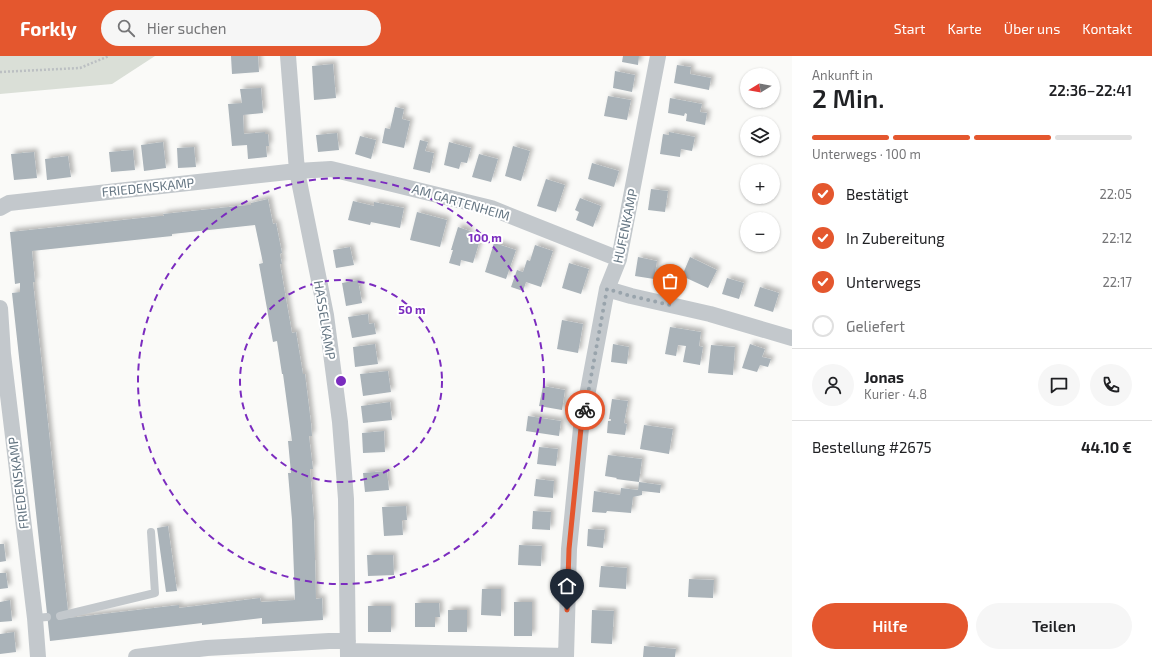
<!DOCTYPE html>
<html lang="de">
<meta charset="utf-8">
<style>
:root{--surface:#fff;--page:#f6f6f6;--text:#202124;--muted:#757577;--line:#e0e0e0;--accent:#e4572e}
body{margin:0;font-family:"Exo 2",sans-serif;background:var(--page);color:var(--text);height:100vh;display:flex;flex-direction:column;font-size:15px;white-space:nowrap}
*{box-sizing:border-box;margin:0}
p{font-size:13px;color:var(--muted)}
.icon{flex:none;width:22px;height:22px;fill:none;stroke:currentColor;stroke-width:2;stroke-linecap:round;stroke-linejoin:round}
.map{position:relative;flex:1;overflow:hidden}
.panel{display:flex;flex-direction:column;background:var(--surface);width:360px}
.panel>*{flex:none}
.needle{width:26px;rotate:259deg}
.tools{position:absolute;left:740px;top:12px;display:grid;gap:8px}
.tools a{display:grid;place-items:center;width:40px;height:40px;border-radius:50%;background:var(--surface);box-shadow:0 1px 3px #0004;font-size:20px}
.pin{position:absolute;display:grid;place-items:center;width:34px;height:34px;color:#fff;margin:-41px -17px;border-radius:50% 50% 50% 0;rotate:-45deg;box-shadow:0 0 4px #0007}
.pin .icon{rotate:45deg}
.courier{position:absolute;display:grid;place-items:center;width:40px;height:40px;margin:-20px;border:3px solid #e4572e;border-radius:50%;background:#fff;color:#222;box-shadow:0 1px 5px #0007}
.head em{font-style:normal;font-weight:600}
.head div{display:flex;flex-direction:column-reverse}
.head{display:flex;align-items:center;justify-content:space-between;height:68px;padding:0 20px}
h1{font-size:26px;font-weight:600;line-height:30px}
.bar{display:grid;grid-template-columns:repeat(4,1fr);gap:6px 4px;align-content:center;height:48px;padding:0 20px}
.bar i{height:5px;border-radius:3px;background:var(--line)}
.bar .active{background:var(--accent)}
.bar p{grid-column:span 4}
.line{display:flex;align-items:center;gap:10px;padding:0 20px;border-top:1px solid var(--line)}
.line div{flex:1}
.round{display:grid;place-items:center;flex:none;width:42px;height:42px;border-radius:21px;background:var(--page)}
ol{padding:0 20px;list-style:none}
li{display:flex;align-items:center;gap:12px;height:44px}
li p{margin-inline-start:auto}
li .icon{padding:4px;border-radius:50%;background:var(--accent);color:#fff;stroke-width:4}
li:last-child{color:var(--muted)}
li i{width:22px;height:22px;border:2px solid var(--line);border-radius:50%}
.primary-button{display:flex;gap:8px;margin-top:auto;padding:8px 20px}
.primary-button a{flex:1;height:46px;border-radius:24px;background:var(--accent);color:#fff;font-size:16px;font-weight:600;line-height:46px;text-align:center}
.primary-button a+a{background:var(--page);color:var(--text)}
header{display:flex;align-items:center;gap:24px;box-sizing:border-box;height:56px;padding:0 20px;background:var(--accent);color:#fff}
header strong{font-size:19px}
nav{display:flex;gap:22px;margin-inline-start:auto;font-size:14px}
.search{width:280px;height:36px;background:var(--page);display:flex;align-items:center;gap:10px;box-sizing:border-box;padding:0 14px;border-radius:22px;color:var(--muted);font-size:15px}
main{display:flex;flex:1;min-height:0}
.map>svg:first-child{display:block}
</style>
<header>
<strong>Forkly</strong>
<div class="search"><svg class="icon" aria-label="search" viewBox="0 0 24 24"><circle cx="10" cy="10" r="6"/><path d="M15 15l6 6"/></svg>Hier suchen</div>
<nav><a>Start</a><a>Karte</a><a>Über uns</a><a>Kontakt</a></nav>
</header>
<main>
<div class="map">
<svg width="792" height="601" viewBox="0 0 792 601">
<defs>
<filter id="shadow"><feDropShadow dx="3.5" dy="-3.5" stdDeviation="2" flood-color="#0004"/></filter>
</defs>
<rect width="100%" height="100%" fill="#fafaf8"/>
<!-- green -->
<path fill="#dadfd7" d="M 0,0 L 155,0 L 112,28 L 0,38 Z"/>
<!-- building -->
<path fill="#aab3b9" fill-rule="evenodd" filter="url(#shadow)" d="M 231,0 L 258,0 L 259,16 L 232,18 Z
M 623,0 L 639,0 L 638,9 L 622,6 Z
M 333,8 L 336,42 L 314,44 L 312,10 Z
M 677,9 L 691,11 L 690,18 L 711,22 L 709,34 L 674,27 Z
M 615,15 L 635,19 L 632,36 L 613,32 Z
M 261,32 L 263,57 L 243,59 L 244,78 L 265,76 L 265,78 L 268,78 L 269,90 L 266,90 L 267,101 L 248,103 L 247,89 L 232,90 L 228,48 L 242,47 L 240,33 Z
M 608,40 L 631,44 L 627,64 L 604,60 Z
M 670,42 L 702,48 L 700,56 L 707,57 L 705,69 L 686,65 L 687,58 L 685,57 L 684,60 L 668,57 Z
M 395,51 L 404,53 L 402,63 L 410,65 L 404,92 L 382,87 L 385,72 L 390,73 Z
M 669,76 L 695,81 L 692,95 L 681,93 L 680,101 L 660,98 L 663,78 L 669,79 Z
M 337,77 L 339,94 L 318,96 L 316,79 Z
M 360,80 L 376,84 L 371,103 L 355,98 Z
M 420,84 L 428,86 L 425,95 L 434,97 L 430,117 L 413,113 Z
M 163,86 L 166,112 L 144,115 L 141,89 Z
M 449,86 L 471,92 L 467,107 L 461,106 L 459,113 L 444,109 Z
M 513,90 L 530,95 L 521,125 L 505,120 Z
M 194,91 L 196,111 L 178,112 L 177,92 Z
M 133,94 L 135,114 L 111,116 L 109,96 Z
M 34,96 L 37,122 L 14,124 L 11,98 Z
M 479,98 L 498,103 L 491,126 L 472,121 Z
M 68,100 L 71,121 L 47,124 L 45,103 Z
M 592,107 L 619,115 L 614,131 L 588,123 Z
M 546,123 L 565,129 L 556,156 L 537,150 Z
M 651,133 L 668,135 L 665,156 L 648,154 Z
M 580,142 L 601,150 L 593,171 L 576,164 L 579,156 L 575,154 Z
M 268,143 L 273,168 L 276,167 L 282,197 L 280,198 L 282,208 L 280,208 L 292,277 L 296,276 L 303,318 L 305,318 L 311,367 L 312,380 L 309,380 L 313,413 L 310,413 L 314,463 L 316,543 L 322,542 L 323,564 L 262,568 L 262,562 L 202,569 L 202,567 L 50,585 L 12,237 L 20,236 L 20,227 L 15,228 L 10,176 L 160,160 L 164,160 L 163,158 L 248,149 L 251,149 L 251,147 ZM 255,169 L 263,207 L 259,208 L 273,286 L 277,285 L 282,318 L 283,318 L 292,385 L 288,385 L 291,417 L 288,417 L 292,464 L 295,544 L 261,546 L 260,542 L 179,552 L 179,549 L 60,563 L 68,555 L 34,235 L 33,226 L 35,226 L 32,195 L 172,180 L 172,178 Z
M 353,145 L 374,150 L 374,146 L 404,152 L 400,172 L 371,166 L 370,169 L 348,164 Z
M 417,156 L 447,164 L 440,191 L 410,184 Z
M 458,171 L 470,175 L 468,180 L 480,184 L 473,207 L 461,204 L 460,210 L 449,207 L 453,194 L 451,194 Z
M 494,187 L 516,194 L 506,223 L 485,216 Z
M 535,189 L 553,195 L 541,231 L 526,226 L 523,235 L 511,231 L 517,214 L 523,216 L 527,204 L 530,205 Z
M 350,191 L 354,209 L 336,212 L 333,194 Z
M 638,201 L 657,205 L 654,223 L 635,220 Z
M 690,201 L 717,214 L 708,232 L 682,220 Z
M 569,207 L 589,213 L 581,238 L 562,232 Z
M 727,222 L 744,227 L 739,243 L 722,238 Z
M 358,224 L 362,247 L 346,250 L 342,227 Z
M 760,231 L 779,237 L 773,256 L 754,250 Z
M 368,258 L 369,268 L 374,267 L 376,278 L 352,282 L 348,261 Z
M 562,264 L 583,268 L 578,297 L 557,293 Z
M 670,271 L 701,276 L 699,290 L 703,291 L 700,309 L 683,306 L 686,290 L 678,289 L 676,300 L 665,298 Z
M 375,288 L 378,308 L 355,311 L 353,291 Z
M 613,288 L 629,291 L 627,308 L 611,306 Z
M 750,288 L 765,293 L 762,301 L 771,303 L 768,311 L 760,309 L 757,316 L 742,312 Z
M 711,289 L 735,291 L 733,319 L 708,317 Z
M 388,315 L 391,336 L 363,340 L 360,318 Z
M 543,330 L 565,334 L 562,354 L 539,350 Z
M 612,343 L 628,345 L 624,367 L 627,368 L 625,379 L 607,377 L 608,365 L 611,365 L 611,363 L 609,363 Z
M 390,346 L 392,364 L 363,367 L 361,350 Z
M 528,360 L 561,365 L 559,380 L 526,375 Z
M 644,369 L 673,373 L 669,398 L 640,393 Z
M 384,375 L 385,396 L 363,397 L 362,377 Z
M 539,391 L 558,393 L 556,410 L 537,408 Z
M 608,399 L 642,403 L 639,426 L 661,429 L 660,437 L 642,435 L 642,439 L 633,441 L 631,457 L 607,455 L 606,457 L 592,456 L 594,435 L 620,439 L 621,432 L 638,434 L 639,426 L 616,423 L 617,422 L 605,420 Z
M 387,415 L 389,434 L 365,436 L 363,417 Z
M 536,423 L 554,425 L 553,442 L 534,440 Z
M 406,450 L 407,464 L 402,464 L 403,479 L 384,480 L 382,451 Z
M 533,455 L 551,456 L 550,474 L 532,473 Z
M 168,470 L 177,535 L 166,536 L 157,472 Z
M 588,473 L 605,474 L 603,492 L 587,490 Z
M 0,488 L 4,488 L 6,505 L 0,506 Z
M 519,489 L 542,490 L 541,510 L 518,509 Z
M 367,499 L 393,499 L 394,519 L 368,520 Z
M 601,510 L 627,512 L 626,533 L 599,531 Z
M 0,517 L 6,517 L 8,532 L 0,533 Z
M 689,523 L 714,524 L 713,542 L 688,541 Z
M 482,533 L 501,533 L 501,560 L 481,559 Z
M 10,544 L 12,565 L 0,566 L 0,546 Z
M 514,546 L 532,546 L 532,580 L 514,580 Z
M 415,547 L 439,547 L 440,561 L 435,561 L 435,571 L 415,571 Z
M 368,550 L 391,550 L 391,576 L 368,576 Z
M 448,554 L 467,554 L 467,576 L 448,576 Z
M 592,554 L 614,555 L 612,588 L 591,587 Z
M 14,576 L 16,596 L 0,598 L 0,578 Z
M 644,590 L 676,593 L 675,601 L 643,601 Z"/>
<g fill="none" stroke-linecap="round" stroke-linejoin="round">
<!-- path -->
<path stroke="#bbbfc2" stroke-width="2.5" stroke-dasharray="2 2" stroke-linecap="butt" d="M 0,16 L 80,12 L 109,0"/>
<!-- lane -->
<path stroke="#c3c8cc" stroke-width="8" d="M 60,560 L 155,537 L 151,476
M 35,562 L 47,561"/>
<!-- street -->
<path stroke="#c3c8cc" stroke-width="16" d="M 288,0 L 297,115 L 326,259 L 340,366 L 346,443 L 348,601
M 0,152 L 9,147 L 297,115 L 331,113 L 491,152 L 619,203
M 607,233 L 631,240 L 710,258 L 792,282
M 0,252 L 3,298 L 35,562 L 38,601
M 348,595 L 566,600
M 136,601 L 207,592 L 329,585 L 348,585
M 566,601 L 569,493 L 581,372 L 607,233 L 619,203 L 658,0"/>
</g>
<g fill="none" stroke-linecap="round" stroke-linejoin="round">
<!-- done -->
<path stroke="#99a4ac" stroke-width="4" stroke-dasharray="0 7.2" d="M 585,354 L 607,233 L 631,240 L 670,249"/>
<!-- route -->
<path stroke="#e4572e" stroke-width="5" d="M 567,554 L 569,493 L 581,372 L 585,354"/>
</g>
<!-- distance rings -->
<g fill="none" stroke="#7b2cbf" stroke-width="2" stroke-dasharray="7 5">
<circle cx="341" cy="325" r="101"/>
<circle cx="341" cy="325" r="203"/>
</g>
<g text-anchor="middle" stroke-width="4" stroke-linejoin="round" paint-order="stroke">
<!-- street labels -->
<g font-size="13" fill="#657683" stroke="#fff">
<text transform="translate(148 131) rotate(-6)" y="5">FRIEDENSKAMP</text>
<text transform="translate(461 146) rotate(16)" y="5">AM GARTENHEIM</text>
<text transform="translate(625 170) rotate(-78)" y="5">HUFENKAMP</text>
<text transform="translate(325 264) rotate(81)" y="5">HASSELKAMP</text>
<text transform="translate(18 427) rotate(-97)" y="5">FRIEDENSKAMP</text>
</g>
</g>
<circle cx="341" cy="325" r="6" fill="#7b2cbf" stroke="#fff" stroke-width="2"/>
<g font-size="12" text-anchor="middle" font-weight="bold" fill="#7b2cbf" stroke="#fff" stroke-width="4" stroke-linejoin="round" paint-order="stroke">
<text x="485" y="186">100 m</text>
<text x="412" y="258">50 m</text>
</g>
</svg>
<div class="tools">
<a><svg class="needle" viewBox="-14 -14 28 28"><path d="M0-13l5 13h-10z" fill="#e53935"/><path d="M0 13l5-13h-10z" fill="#757577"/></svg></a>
<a><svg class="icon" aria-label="layers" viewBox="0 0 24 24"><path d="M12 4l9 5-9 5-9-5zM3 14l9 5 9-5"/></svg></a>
<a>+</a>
<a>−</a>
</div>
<div class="pin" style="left:670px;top:249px;background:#ea580c"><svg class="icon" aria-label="bag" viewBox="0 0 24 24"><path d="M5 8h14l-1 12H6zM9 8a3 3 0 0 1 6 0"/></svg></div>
<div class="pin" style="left:567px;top:554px;background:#1f2937"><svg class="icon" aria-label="home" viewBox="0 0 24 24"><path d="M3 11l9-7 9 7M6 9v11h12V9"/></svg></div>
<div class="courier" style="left:585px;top:354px"><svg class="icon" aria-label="bike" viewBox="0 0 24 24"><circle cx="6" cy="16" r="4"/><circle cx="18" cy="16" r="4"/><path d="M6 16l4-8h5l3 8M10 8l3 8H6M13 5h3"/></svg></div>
</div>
<section class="panel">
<div class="head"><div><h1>2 Min.</h1><p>Ankunft in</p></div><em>22:36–22:41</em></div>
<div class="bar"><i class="active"></i><i class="active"></i><i class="active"></i><i></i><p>Unterwegs · 100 m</p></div>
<ol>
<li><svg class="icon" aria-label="check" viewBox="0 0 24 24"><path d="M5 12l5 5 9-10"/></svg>Bestätigt<p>22:05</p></li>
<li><svg class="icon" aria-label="check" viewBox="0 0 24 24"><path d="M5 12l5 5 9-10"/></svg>In Zubereitung<p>22:12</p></li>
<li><svg class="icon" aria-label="check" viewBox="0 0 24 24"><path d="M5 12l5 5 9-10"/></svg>Unterwegs<p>22:17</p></li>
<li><i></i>Geliefert</li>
</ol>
<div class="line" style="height:72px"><a class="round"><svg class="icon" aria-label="person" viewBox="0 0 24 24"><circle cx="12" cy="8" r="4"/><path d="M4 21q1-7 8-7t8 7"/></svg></a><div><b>Jonas</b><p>Kurier · 4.8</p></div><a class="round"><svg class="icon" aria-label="chat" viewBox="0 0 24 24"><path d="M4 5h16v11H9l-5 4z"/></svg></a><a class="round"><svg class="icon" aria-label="phone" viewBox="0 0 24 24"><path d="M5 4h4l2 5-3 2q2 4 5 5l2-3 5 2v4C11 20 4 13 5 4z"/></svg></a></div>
<div class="line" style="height:52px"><div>Bestellung #2675</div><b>44.10 €</b></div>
<div class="primary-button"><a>Hilfe</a><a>Teilen</a></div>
</section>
</main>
